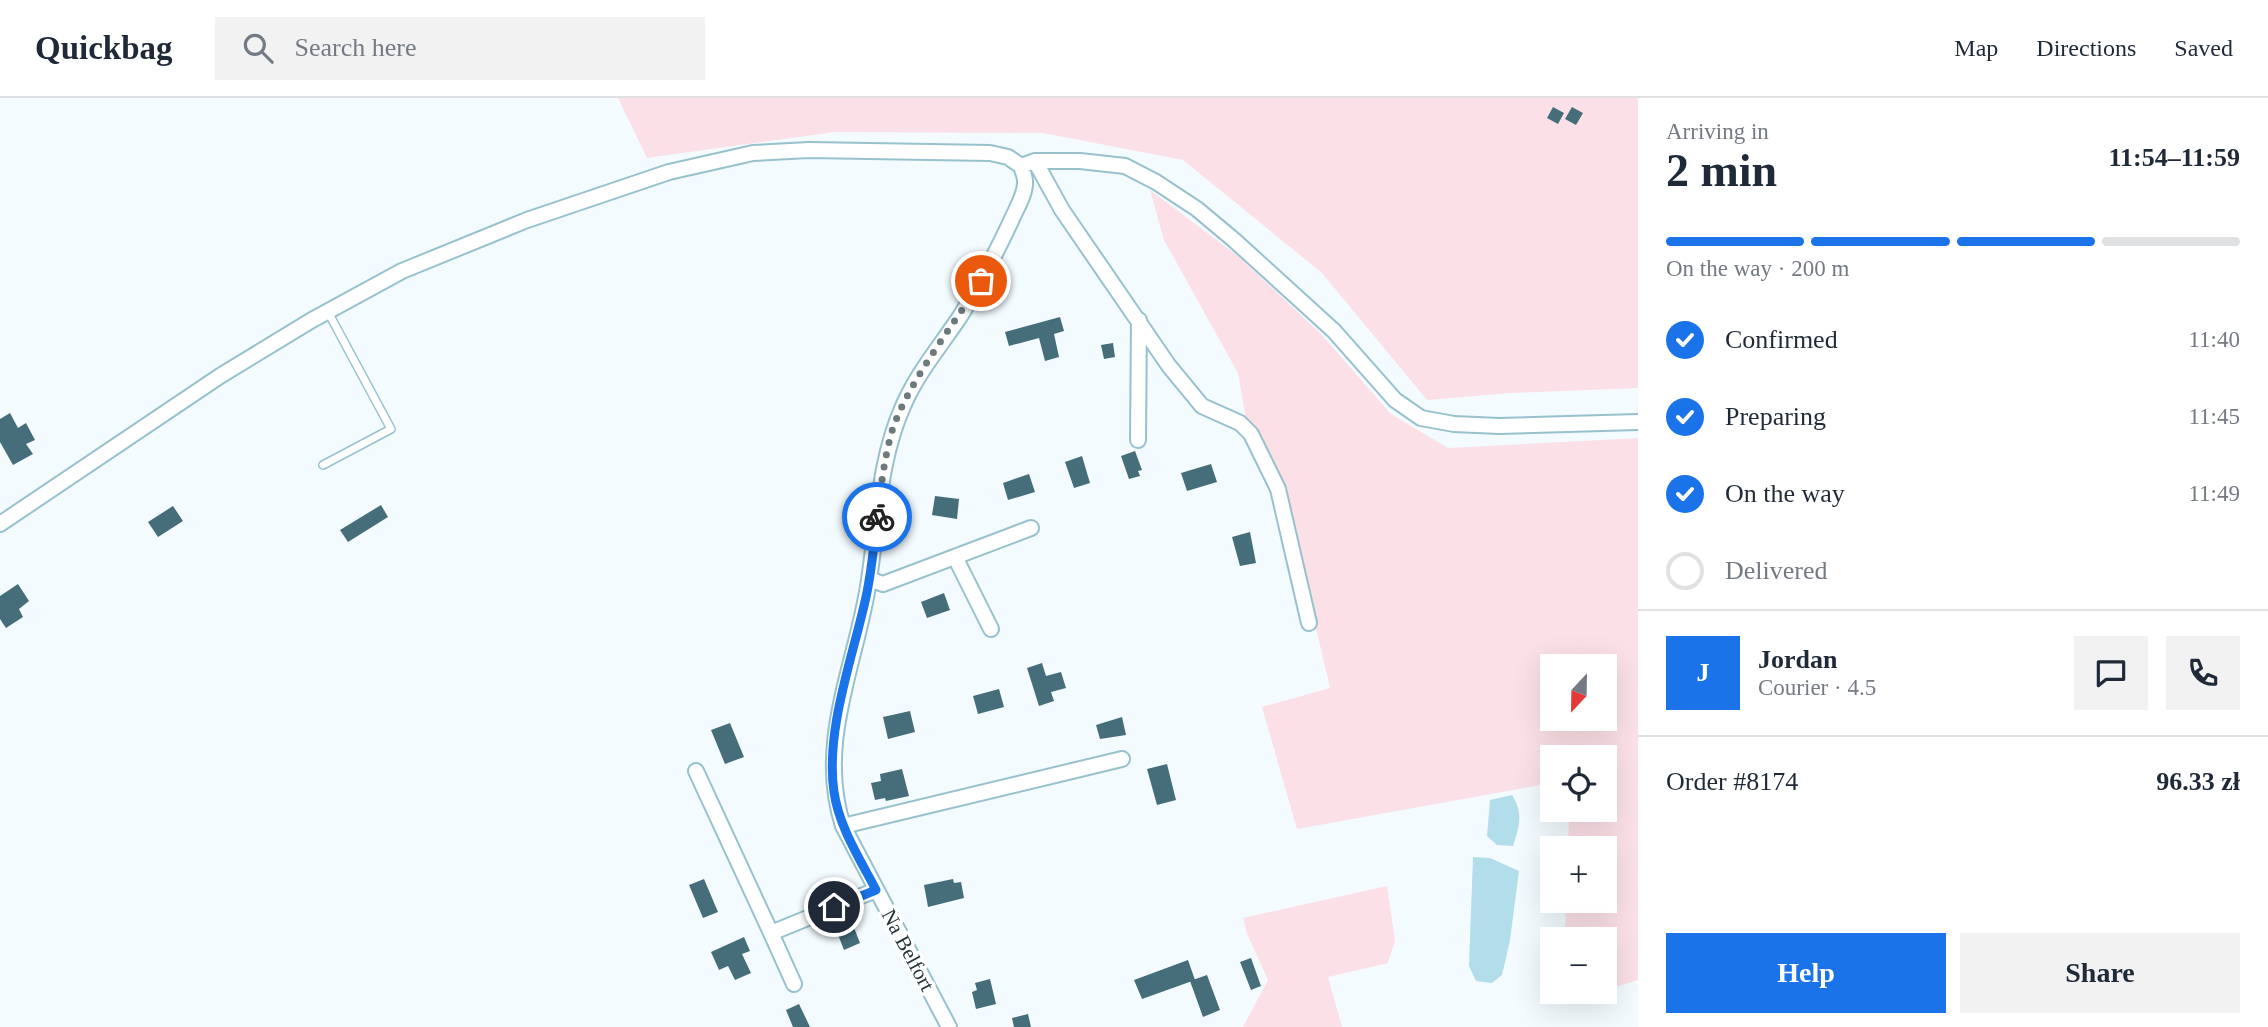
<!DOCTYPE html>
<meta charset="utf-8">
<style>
:root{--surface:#fff;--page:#f2f2f3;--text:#1f2937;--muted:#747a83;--line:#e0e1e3;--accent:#1a73e8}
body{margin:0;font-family:Georgia,serif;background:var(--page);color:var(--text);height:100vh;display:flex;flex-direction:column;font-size:26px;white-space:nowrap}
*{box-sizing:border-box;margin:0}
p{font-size:23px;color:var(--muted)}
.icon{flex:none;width:38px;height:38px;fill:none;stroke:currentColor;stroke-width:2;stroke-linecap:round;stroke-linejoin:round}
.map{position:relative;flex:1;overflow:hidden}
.side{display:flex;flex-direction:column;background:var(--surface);width:630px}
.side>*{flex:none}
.needle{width:46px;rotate:202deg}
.controls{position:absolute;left:1540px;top:556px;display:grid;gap:14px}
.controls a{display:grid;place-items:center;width:77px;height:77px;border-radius:0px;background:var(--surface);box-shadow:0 7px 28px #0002;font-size:35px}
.pin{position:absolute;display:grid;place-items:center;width:60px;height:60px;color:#fff;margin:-30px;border:4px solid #fff;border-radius:50%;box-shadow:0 2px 7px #0007}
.courier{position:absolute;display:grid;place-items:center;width:70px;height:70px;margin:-35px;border:5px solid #1a73e8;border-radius:50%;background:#fff;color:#222;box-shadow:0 2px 9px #0007}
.head em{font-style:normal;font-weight:700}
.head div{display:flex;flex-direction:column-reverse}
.head{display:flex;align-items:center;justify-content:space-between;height:119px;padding:0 28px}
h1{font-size:46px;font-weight:700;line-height:52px}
.bar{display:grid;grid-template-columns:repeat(4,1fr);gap:10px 7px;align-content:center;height:84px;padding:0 28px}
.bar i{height:9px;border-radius:5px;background:var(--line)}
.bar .selected{background:var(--accent)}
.bar p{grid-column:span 4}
.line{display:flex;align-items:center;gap:18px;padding:0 28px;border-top:2px solid var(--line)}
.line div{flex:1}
.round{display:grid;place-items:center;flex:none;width:74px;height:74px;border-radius:0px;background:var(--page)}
ol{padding:0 28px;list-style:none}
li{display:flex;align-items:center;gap:21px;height:77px}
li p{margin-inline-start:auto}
li .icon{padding:7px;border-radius:50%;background:var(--accent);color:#fff;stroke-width:4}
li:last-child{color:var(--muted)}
li i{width:38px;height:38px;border:4px solid var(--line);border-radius:50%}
.cta{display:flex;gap:14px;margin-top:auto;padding:14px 28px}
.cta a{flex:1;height:80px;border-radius:0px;background:var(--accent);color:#fff;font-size:28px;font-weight:700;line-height:80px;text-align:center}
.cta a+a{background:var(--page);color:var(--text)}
header{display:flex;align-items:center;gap:42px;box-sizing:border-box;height:98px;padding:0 35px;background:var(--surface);border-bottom:2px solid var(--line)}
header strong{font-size:33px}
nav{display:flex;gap:38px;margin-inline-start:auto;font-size:24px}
.search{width:490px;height:63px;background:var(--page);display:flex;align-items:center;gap:18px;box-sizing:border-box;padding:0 24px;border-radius:0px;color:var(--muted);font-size:26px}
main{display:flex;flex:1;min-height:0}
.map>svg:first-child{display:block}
</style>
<header>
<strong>Quickbag</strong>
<div class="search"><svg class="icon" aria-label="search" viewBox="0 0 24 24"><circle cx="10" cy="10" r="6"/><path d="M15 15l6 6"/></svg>Search here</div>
<nav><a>Map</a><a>Directions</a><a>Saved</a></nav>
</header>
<main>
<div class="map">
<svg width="1638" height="929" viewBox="0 0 1638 929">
<rect width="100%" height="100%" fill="#f3fbfe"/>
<!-- green -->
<path fill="#fbe1e7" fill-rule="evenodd" d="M 618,0 L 1638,0 L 1638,290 L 1511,295 L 1427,302 L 1322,175 L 1183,62 L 1043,35 L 835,34 L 647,60 Z
M 1150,92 L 1238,158 L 1321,236 L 1391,316 L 1448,350 L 1638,340 L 1638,882 L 1605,892 L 1605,842 L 1565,842 L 1566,803 L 1605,803 L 1605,751 L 1568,751 L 1569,712 L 1605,712 L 1605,660 L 1552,660 L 1552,684 L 1535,688 L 1297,731 L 1262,609 L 1330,590 L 1283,388 L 1263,348 L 1246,321 L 1238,275 L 1164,142 ZM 1552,569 L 1605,569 L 1605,621 L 1552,621 Z
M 1387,788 L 1395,843 L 1388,865 L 1328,879 L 1342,929 L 1243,929 L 1268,882 L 1247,836 L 1243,820 Z"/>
<!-- water -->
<path fill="#b2ddeb" d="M 1512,697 C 1524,716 1519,729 1513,748 L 1497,747 L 1487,738 L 1490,702 Z
M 1473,759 L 1490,760 L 1519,773 L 1510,842 L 1502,877 L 1492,885 L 1476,883 L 1469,868 Z"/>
<!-- building -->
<path fill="#456d7a" d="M 1553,9 L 1564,15 L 1558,26 L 1547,20 Z
M 1572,9 L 1583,15 L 1576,27 L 1565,21 Z
M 1060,219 L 1064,233 L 1054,236 L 1059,259 L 1045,263 L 1039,240 L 1009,248 L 1005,234 Z
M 1113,245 L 1115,259 L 1104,261 L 1101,247 Z
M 10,315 L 18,330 L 26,325 L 35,342 L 26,346 L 33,356 L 13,367 L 0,344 L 0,321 Z
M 1135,353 L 1142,372 L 1138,373 L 1140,378 L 1129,381 L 1121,358 Z
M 1082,358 L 1090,385 L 1074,390 L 1065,364 Z
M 1211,366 L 1217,384 L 1187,393 L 1181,375 Z
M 1029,376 L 1035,394 L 1008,402 L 1003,385 Z
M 935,398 L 959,401 L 957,421 L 932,417 Z
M 381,407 L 388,419 L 348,444 L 340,432 Z
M 173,408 L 183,423 L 158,439 L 148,424 Z
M 1250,434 L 1256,465 L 1240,468 L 1232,439 Z
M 18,486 L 29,503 L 19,511 L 23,519 L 6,530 L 0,521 L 0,498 Z
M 944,495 L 950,512 L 927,520 L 921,504 Z
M 1042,565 L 1046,578 L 1061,574 L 1066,590 L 1051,594 L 1054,603 L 1039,608 L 1027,570 Z
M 999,591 L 1004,609 L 978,616 L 973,598 Z
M 910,613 L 915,634 L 888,641 L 883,619 Z
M 1122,619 L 1126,637 L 1100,641 L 1096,627 Z
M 730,625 L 744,659 L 725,666 L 711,632 Z
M 1167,666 L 1176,702 L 1157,707 L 1147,671 Z
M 902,671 L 909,698 L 886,703 L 885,700 L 875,702 L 871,685 L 881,683 L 880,676 Z
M 704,781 L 718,814 L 703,820 L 689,787 Z
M 953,781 L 954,785 L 961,784 L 964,800 L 928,809 L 924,787 Z
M 851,822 L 860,845 L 844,852 L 835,829 Z
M 744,839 L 750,853 L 742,856 L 751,875 L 735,882 L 728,868 L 719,872 L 711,854 Z
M 1251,860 L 1261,888 L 1251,892 L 1240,864 Z
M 1188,862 L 1195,882 L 1142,901 L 1134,882 Z
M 1207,877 L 1220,912 L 1203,919 L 1190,883 Z
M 990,881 L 996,906 L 976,911 L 972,894 L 977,892 L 975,885 Z
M 799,906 L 810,929 L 793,929 L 786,912 Z
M 1028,916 L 1031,929 L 1014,929 L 1012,920 Z"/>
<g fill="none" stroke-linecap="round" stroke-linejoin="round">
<!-- lane casing -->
<g stroke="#98c1ce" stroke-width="10">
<path id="lane" d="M 323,367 L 391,331 L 328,214"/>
</g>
<!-- street casing -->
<g stroke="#98c1ce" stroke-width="18">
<path id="street" d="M 1035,63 L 1062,112 L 1169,268 L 1202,308 L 1240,325 L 1251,336 L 1278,391 L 1309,525
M 1021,68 L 1035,63 L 1080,63 L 1125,68 L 1156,84 L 1197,111 L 1234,142 L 1334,233 L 1395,302 L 1421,320 L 1454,326 L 1499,328 L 1638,324
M 1138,342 L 1139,222
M 0,426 L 220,278 L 312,222 L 402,173 L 527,122 L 669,74 L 753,55 L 809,52 L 990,55 L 1008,59 L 1021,68
M 955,459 L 991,531
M 869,481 L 883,486 L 1031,430
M 696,673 L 771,835 L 876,792
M 843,728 L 1122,661
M 771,835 L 794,886
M 949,929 L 843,728 C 817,648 853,573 867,494 C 878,431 877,365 904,306 C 918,274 942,246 961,217 C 980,186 996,155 1011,123 C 1016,111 1026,96 1025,83 C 1025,78 1022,72 1021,68"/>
</g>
<!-- lane -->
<use href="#lane" stroke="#fff" stroke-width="7"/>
<!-- street -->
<use href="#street" stroke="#fff" stroke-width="14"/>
</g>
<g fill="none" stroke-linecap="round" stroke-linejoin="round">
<!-- done -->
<path stroke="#6c7a7e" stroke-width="7" stroke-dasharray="0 12.6" d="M 877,419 C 881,390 884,361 892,333 C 908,284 953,228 981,183"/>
<!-- route -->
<path stroke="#1a73e8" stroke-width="9" d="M 834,809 L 876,792 C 860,761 839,729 834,694 C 825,632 853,559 866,499 C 872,472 874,445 877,419"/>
</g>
<g text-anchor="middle" stroke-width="7" stroke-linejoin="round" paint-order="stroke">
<!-- street labels -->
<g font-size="21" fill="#233439" stroke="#fff">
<text transform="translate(908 852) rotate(62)" y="7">Na Belfort</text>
</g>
</g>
</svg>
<div class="controls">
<a><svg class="needle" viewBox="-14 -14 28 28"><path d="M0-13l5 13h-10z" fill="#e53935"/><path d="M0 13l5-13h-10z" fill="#747a83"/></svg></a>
<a><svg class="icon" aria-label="locate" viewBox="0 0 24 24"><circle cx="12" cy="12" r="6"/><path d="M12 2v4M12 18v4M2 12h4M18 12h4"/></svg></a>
<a>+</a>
<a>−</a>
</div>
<div class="pin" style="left:981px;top:183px;background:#ea580c"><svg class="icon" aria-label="bag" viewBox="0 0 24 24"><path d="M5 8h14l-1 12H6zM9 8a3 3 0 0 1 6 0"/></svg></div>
<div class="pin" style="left:834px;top:809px;background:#1f2937"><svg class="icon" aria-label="home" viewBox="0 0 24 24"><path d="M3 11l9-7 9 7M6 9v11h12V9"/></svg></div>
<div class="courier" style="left:877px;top:419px"><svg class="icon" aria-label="bike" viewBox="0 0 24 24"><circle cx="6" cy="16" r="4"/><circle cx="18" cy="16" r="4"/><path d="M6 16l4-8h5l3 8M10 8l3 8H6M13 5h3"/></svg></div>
</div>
<section class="side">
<div class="head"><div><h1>2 min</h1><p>Arriving in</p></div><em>11:54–11:59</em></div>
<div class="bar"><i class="selected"></i><i class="selected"></i><i class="selected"></i><i></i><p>On the way · 200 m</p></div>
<ol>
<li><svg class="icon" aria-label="check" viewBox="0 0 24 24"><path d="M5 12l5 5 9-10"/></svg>Confirmed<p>11:40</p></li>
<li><svg class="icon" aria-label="check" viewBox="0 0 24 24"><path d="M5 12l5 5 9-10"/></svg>Preparing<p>11:45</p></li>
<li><svg class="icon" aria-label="check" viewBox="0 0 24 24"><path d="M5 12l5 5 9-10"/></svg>On the way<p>11:49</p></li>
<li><i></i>Delivered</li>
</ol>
<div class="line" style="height:126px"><b class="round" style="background:var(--accent);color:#fff">J</b><div><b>Jordan</b><p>Courier · 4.5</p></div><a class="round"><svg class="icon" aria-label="chat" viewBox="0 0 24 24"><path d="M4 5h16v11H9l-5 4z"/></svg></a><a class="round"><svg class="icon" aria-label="phone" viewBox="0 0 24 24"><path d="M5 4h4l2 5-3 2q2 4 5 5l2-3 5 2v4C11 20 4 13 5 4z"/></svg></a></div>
<div class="line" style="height:91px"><div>Order #8174</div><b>96.33 zł</b></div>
<div class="cta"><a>Help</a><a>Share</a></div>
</section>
</main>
